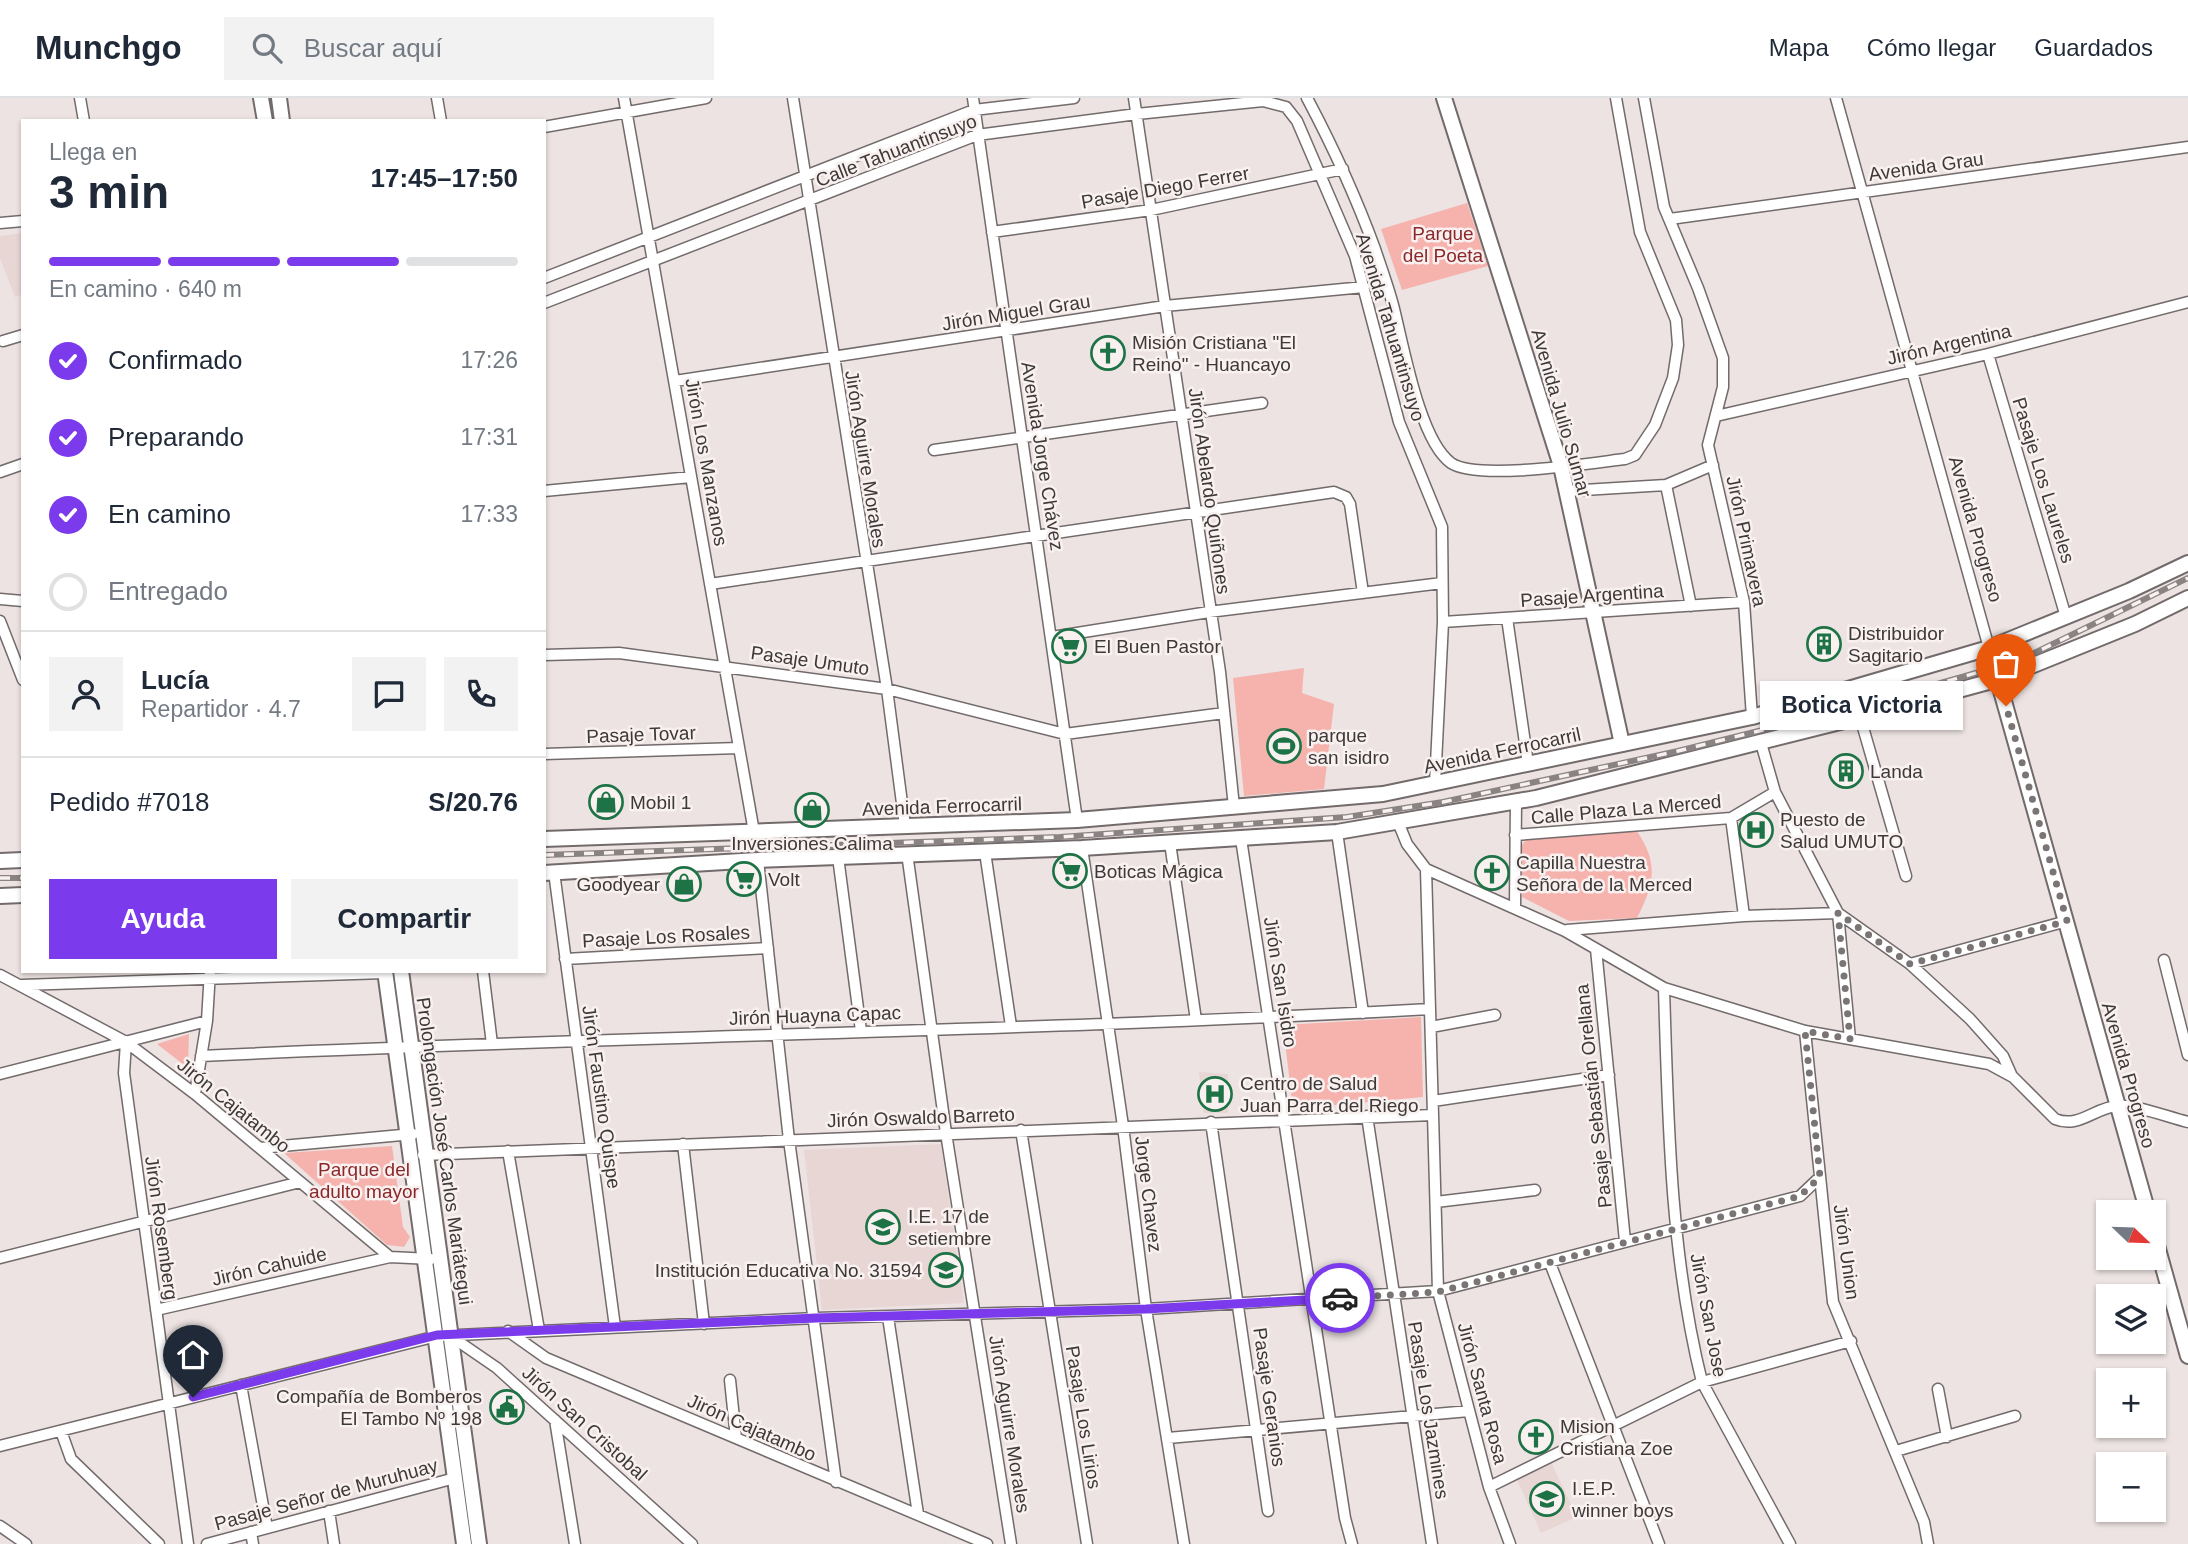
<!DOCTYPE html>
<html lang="es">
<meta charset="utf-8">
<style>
:root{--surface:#fff;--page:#f2f2f3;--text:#1f2937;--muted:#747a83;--line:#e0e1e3;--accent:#7c3aed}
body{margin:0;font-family:Helvetica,sans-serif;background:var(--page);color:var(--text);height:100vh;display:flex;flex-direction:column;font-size:26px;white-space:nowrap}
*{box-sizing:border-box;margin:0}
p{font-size:23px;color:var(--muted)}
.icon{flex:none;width:38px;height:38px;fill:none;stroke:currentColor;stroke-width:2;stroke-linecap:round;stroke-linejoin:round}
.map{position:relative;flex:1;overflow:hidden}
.drawer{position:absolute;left:21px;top:21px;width:525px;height:854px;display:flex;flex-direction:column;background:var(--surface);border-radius:0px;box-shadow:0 2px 5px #0004}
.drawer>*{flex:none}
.needle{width:46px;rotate:113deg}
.buttons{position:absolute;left:2096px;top:1102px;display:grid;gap:14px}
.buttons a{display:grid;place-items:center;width:70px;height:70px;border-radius:0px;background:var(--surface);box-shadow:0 2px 5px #0004;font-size:35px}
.pin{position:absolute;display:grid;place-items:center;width:60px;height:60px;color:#fff;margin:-72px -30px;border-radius:50% 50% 50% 0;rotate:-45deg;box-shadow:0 0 7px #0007}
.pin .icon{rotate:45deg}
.courier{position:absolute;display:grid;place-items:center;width:70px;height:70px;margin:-35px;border:5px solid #7c3aed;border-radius:50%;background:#fff;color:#222;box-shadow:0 2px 9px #0007}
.bubble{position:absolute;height:49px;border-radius:0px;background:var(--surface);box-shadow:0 2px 5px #0004;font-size:23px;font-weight:700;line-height:49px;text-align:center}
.summary em{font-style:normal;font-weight:700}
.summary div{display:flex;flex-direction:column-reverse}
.summary{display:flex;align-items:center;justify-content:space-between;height:119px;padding:0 28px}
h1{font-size:46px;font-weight:700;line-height:52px}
.bar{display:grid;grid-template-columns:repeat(4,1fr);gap:10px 7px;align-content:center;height:84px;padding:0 28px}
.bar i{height:9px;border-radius:5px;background:var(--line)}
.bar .on{background:var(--accent)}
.bar p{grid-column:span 4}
.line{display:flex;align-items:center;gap:18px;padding:0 28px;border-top:2px solid var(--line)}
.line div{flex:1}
.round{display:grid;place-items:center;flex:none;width:74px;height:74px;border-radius:0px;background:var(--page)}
ol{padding:0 28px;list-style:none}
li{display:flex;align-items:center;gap:21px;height:77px}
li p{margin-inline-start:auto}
li .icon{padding:7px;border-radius:50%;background:var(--accent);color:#fff;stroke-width:4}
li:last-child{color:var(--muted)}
li i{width:38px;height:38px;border:4px solid var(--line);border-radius:50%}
.cta{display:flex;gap:14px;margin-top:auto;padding:14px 28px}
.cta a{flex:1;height:80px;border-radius:0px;background:var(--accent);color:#fff;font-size:28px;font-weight:700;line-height:80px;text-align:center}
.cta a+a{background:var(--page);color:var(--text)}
header{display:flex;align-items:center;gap:42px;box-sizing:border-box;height:98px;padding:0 35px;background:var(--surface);border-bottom:2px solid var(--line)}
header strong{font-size:33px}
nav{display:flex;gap:38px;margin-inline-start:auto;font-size:24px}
.search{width:490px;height:63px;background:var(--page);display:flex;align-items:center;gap:18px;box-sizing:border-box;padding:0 24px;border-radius:0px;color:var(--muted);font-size:26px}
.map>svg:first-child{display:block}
</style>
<header>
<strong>Munchgo</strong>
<div class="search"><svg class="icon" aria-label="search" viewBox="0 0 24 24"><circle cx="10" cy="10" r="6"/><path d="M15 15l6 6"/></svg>Buscar aquí</div>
<nav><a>Mapa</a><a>Cómo llegar</a><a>Guardados</a></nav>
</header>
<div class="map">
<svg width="2188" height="1446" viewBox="0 0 2188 1446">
<rect width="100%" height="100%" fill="#ece3e2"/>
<!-- built -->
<path fill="#e8d6d5" d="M 23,135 L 23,196 L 15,199 L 0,160 L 0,138 Z
M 1199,974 L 1228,976 L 1228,1015 L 1204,1015 Z
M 941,1046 L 964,1205 L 822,1212 L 804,1052 Z
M 1551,1364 L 1577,1419 L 1541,1435 L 1517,1382 Z"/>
<!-- green -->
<path fill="#f6b2ad" d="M 1467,105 L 1488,168 L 1402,192 L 1381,131 Z
M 1304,570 L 1302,595 L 1334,606 L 1324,691 L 1244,698 L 1233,580 Z
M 1632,726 C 1658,762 1657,781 1637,820 L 1569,823 L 1522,799 L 1522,747 L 1528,739 Z
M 1421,919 L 1423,999 L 1293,1011 L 1283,927 Z
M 189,936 L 188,970 L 157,946 Z
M 392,1048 L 403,1129 L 410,1139 L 404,1149 L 387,1147 L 284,1055 Z"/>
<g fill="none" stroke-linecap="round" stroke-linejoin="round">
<!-- street casing -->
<g stroke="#736b6b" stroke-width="13">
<path id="street" d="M 80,0 L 84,23
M 437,0 L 441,23
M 624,0 L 754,734
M 793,0 L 887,591 L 905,728
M 973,0 L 1077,722
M 1134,0 L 1220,574 L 1234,709
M 1307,0 C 1333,49 1356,99 1375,151 C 1381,169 1388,188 1393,207 C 1403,245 1419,342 1451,365 C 1477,383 1591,365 1625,361 L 1635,357 L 1655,327 L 1673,280 L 1678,247 L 1676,222 L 1640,134 L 1616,0
M 1644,0 L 1664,109 L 1698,190 L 1723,260 L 1723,289 L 1708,347 L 1744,504 L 1752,619
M 1836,0 L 1989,550
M 544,29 L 706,0
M 1670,121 L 2188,49
M 0,125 L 23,123
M 992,134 L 1151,112 L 1343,71
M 544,180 L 974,12 L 1074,0
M 544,205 L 977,37 L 1137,16 L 1263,3 L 1286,9 L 1297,23 L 1355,158 L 1399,324 L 1442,429 L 1443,524 L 1435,686
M 3,243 L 23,237
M 1988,256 L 2066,519
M 675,283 L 1165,208 L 1364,189
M 1716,318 L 1988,256 L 2188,204
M 934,352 L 1262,305
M 0,374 L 23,366
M 1666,387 L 1691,508
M 544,393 L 691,379
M 1567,393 L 1666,387 L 1713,367
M 710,486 L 1334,394 L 1346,399 L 1350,406 L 1363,495
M 0,501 L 23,503
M 1507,520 L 1528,666
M 0,523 L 23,582
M 1443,524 L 1744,504
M 1052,539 L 1209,514 L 1442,485
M 544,557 L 619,555 L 887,591 L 1065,636 L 1224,615
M 1860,619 L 1906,778
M 1761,645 L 1775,694 L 1838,815 L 1910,866 L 1970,921 L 2003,958 L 2011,976
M 544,656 L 739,650
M 1731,720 L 1744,818
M 1398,724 L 1407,746 L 1426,771 L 1565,833 L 1664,890 L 1805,933 L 1989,966 L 2013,979 L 2055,1021 C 2079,1031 2095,1009 2118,1008 C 2135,1006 2170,1020 2188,1024
M 1337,734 L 1363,915
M 1515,737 L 1731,720 L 1775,694
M 1241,741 L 1345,1420 L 1352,1446
M 1170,745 L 1196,922
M 1082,750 L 1123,1028 L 1146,1211 L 1184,1446
M 985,754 L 1011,928
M 907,755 L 946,1035 L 1011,1446
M 838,759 L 861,933
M 758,762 L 789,1042 L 836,1384
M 1426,771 L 1438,1193 L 1489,1389 L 1510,1446
M 554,774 L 615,1229
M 1515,808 L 1516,704
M 1567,832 L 1744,818 L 1838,815 L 1850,941
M 1596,851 L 1625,1143
M 565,861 L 768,850
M 2164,862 L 2188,957
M 1910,866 L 2067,823
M 483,873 L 492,946
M 0,877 L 126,944 L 195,996 L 390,1159 L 431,1161
M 22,887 L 385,875
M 1664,890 C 1668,1021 1670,1156 1702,1284 L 1790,1446
M 1431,929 L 1495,917
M 1805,933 L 1833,1204 L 1924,1424 L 1928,1446
M 126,944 L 124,975 L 188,1446
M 201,958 C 610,938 1021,934 1430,911
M 0,976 L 207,923
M 195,996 L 207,923 L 210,873
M 1433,1003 L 1609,977
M 1367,1018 L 1432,1446
M 1211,1024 L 1268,1413
M 1021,1032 L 1087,1446
M 683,1046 L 704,1226
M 260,1050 L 413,1036
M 508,1053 L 539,1232
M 423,1057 L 1433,1017
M 1436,1104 L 1535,1092
M 0,1160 L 300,1084
M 1550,1165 L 1659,1446
M 156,1212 L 390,1159
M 888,1219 L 918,1416
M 508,1233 L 546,1260 L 987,1446
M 449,1237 L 497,1270 L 692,1446
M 730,1282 L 736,1340
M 241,1287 L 267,1430
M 1938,1291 L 1947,1339
M 555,1322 L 575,1446
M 61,1333 L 71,1361 L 159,1446
M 1168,1340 L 1469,1313
M 0,1348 L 437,1238 L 816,1220 L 1146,1211 L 1438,1193 L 1800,1098 L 1820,1079
M 1896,1353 L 2015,1318
M 1489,1389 L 1702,1284 L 1851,1243
M 329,1413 L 334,1446
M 0,1428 L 26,1446
M 251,1434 L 253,1446
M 207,1446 L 455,1380"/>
</g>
<!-- secondary casing -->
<g stroke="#736b6b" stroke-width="18">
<path id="secondary" d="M 261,0 L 265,23
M 279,0 L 282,23
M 1444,0 L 1561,368 L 1622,646
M 1989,550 L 2148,1115
M 385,873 L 464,1446
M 401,873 L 479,1446
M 2154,1137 L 2188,1258"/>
</g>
<!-- primary casing -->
<g stroke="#736b6b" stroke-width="18">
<path id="primary" d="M 544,741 L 1077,722 L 1383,696 L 1752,619 L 1989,550 L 2129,493 L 2188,465
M 0,763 L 23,762
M 544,775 L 758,762 L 1082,750 L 1337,734 L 1536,700 L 1860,619 L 1999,581 L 2135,526 L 2188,500
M 0,798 L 23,797"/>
</g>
<!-- street -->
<use href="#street" stroke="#fff" stroke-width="10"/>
<!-- secondary -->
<use href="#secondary" stroke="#fff" stroke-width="14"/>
<!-- primary -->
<use href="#primary" stroke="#fff" stroke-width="14"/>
<!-- rail casing -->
<g stroke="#898383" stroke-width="6">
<path id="rail" d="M 544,757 L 1060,739 L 1347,719 L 1443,704 L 1678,653 L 1867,606 L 2018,563 L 2188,480
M 0,780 L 23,780"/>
</g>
<!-- rail -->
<use href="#rail" stroke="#f9f0f0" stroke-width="3.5" stroke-dasharray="10" stroke-linecap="butt"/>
</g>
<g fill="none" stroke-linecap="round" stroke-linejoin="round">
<!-- done -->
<path stroke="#7a7474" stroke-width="7" stroke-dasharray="0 12.6" d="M 1340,1200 L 1438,1194 L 1800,1098 L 1820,1079 L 1805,933 L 1850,941 L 1838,815 L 1910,866 L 2067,823 L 2006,608"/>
<!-- route -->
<path stroke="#7c3aed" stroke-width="9" d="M 193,1299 L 437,1237 L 816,1220 L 1146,1211 L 1340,1200"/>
</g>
<!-- icons -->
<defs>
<g id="church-ring" transform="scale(1.75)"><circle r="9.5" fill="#f9f0f0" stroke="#1d7345" stroke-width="1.5"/><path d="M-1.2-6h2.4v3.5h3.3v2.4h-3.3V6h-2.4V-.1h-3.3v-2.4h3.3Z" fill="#1d7345"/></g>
<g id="building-ring" transform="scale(1.75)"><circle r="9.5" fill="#f9f0f0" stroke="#1d7345" stroke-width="1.5"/><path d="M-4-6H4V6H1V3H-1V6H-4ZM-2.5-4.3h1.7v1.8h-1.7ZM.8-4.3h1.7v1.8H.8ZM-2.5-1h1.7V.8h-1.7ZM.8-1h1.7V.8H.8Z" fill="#1d7345"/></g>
<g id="supermarket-ring" transform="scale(1.75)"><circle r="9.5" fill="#f9f0f0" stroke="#1d7345" stroke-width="1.5"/><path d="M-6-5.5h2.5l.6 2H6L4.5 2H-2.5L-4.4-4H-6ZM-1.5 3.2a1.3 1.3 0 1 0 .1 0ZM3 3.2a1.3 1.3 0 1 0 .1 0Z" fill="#1d7345"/></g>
<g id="stadium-ring" transform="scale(1.75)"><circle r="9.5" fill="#f9f0f0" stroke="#1d7345" stroke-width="1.5"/><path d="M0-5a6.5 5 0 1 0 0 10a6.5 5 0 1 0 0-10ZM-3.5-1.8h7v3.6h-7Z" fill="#1d7345"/></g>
<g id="shop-ring" transform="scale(1.75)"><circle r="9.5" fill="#f9f0f0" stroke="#1d7345" stroke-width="1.5"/><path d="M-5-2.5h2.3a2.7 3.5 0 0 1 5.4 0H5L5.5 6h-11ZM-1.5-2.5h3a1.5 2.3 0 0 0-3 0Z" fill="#1d7345"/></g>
<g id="hospital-ring" transform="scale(1.75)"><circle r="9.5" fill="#f9f0f0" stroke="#1d7345" stroke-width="1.5"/><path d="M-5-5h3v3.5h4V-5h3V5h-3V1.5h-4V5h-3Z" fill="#1d7345"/></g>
<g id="school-ring" transform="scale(1.75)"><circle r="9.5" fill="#f9f0f0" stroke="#1d7345" stroke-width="1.5"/><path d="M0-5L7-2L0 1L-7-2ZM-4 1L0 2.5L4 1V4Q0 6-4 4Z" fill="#1d7345"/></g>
<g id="civic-ring" transform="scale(1.75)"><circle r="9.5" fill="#f9f0f0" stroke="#1d7345" stroke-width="1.5"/><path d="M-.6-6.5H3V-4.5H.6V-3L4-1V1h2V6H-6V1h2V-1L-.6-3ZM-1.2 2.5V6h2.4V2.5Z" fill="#1d7345"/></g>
</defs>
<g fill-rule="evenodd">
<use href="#church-ring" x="1108" y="255"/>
<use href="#building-ring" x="1824" y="546"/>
<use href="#supermarket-ring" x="1069" y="548"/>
<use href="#stadium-ring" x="1284" y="648"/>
<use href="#building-ring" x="1846" y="673"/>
<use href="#shop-ring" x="606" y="704"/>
<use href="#shop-ring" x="812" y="712"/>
<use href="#hospital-ring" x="1756" y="732"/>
<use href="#supermarket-ring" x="1070" y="773"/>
<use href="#church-ring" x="1492" y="775"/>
<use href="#supermarket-ring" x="744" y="781"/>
<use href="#shop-ring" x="684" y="786"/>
<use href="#hospital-ring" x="1215" y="996"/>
<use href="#school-ring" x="883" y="1129"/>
<use href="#school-ring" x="946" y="1172"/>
<use href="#civic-ring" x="507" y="1309"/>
<use href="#church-ring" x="1536" y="1339"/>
<use href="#school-ring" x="1547" y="1401"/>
</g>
<g text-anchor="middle" stroke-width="5" stroke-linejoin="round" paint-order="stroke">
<!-- street labels -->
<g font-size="19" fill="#3d3939" stroke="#f9f0f0">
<text transform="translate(896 52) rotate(-21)" y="7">Calle Tahuantinsuyo</text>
<text transform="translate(1926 68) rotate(-8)" y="7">Avenida Grau</text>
<text transform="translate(1165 89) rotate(-10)" y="7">Pasaje Diego Ferrer</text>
<text transform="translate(1016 214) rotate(-9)" y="7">Jirón Miguel Grau</text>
<text transform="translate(1391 229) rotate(73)" y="7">Avenida Tahuantinsuyo</text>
<text transform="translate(1949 246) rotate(-13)" y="7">Jirón Argentina</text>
<text transform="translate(1562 315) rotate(74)" y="7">Avenida Julio Sumar</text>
<text transform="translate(1043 358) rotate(81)" y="7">Avenida Jorge Chávez</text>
<text transform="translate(866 361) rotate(81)" y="7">Jirón Aguirre Morales</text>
<text transform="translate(707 364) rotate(80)" y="7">Jirón Los Manzanos</text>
<text transform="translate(2044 382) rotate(73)" y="7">Pasaje Los Laureles</text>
<text transform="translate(1210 393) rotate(82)" y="7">Jirón Abelardo Quiñones</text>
<text transform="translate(1976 431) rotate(74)" y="7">Avenida Progreso</text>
<text transform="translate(1747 443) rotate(78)" y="7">Jirón Primavera</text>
<text transform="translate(1592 497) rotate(-4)" y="7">Pasaje Argentina</text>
<text transform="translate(810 562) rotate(8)" y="7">Pasaje Umuto</text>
<text transform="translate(641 636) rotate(-2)" y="7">Pasaje Tovar</text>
<text transform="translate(1502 652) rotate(-12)" y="7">Avenida Ferrocarril</text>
<text transform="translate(942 708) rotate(-2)" y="7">Avenida Ferrocarril</text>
<text transform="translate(1626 711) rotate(-5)" y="7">Calle Plaza La Merced</text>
<text transform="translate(666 838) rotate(-3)" y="7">Pasaje Los Rosales</text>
<text transform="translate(1281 884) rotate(81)" y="7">Jirón San Isidro</text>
<text transform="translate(815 917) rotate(-2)" y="7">Jirón Huayna Capac</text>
<text transform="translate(2129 977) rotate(74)" y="7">Avenida Progreso</text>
<text transform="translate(1593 998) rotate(-96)" y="7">Pasaje Sebastián Orellana</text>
<text transform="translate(602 999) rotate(82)" y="7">Jirón Faustino Quispe</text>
<text transform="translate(234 1007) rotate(39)" y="7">Jirón Cajatambo</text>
<text transform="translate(921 1019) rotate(-2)" y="7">Jirón Oswaldo Barreto</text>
<text transform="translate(445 1053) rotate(82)" y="7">Prolongación José Carlos Mariátegui</text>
<text transform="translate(1149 1096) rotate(83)" y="7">Jorge Chavez</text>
<text transform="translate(162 1130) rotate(82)" y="7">Jirón Rosemberg</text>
<text transform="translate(1847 1154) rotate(82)" y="7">Jirón Union</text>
<text transform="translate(269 1168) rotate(-13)" y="7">Jirón Cahuide</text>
<text transform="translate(1709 1217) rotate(79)" y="7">Jirón San Jose</text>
<text transform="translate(1483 1295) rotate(75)" y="7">Jirón Santa Rosa</text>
<text transform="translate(1270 1299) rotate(82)" y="7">Pasaje Geranios</text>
<text transform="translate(1429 1312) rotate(81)" y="7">Pasaje Los Jazmines</text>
<text transform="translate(1084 1319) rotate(81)" y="7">Pasaje Los Lirios</text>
<text transform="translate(585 1325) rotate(42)" y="7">Jirón San Cristobal</text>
<text transform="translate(1010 1326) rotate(81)" y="7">Jirón Aguirre Morales</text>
<text transform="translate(752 1329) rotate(24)" y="7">Jirón Cajatambo</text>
<text transform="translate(326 1396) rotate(-15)" y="7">Pasaje Señor de Muruhuay</text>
</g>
<!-- park labels -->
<g font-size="19" fill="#8c2829" stroke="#f9f0f0">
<text x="1443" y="142">Parque<tspan x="1443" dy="22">del Poeta</tspan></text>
<text x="364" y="1078">Parque del<tspan x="364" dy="22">adulto mayor</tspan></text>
</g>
<!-- poi labels -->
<g font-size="19" fill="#3d3939" stroke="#f9f0f0" text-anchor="start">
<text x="1132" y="251">Misión Cristiana "El<tspan x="1132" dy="22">Reino" - Huancayo</tspan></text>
<text x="1848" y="542">Distribuidor<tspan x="1848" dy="22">Sagitario</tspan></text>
<text x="1094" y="555">El Buen Pastor</text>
<text x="1308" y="644">parque<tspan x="1308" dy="22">san isidro</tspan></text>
<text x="1870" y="680">Landa</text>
<text x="630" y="711">Mobil 1</text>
<text x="1780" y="728">Puesto de<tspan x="1780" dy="22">Salud UMUTO</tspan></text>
<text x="812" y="752" text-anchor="middle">Inversiones Calima</text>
<text x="1516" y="771">Capilla Nuestra<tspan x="1516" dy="22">Señora de la Merced</tspan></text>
<text x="1094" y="780">Boticas Mágica</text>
<text x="768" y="788">Volt</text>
<text x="660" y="793" text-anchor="end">Goodyear</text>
<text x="1240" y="992">Centro de Salud<tspan x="1240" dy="22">Juan Parra del Riego</tspan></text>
<text x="908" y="1125">I.E. 17 de<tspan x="908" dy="22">setiembre</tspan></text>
<text x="922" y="1179" text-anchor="end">Institución Educativa No. 31594</text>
<text x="482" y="1305" text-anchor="end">Compañía de Bomberos<tspan x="482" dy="22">El Tambo Nº 198</tspan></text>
<text x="1560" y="1335">Mision<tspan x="1560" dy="22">Cristiana Zoe</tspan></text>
<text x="1572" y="1397">I.E.P.<tspan x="1572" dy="22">winner boys</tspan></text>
</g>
</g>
</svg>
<div class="buttons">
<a><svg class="needle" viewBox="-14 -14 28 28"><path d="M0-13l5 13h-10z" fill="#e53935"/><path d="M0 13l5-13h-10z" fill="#747a83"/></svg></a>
<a><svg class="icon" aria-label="layers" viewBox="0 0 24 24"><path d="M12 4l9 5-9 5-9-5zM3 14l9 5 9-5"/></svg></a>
<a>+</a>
<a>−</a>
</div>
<div class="pin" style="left:2006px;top:608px;background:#ea580c"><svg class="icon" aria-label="bag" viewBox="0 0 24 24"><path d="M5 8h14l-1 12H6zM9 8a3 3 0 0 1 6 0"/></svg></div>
<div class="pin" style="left:193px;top:1299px;background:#1f2937"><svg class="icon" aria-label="home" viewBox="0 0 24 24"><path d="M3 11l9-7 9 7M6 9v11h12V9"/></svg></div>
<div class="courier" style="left:1340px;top:1200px"><svg class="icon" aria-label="car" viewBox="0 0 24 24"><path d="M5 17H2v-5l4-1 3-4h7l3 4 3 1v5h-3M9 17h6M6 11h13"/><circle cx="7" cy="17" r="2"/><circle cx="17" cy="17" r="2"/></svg></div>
<div class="bubble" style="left:1760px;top:583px;width:203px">Botica Victoria</div>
<section class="drawer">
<div class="summary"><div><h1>3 min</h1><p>Llega en</p></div><em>17:45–17:50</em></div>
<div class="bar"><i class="on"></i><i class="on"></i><i class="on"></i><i></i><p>En camino · 640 m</p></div>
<ol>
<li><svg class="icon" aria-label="check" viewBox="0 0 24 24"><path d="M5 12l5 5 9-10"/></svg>Confirmado<p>17:26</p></li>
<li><svg class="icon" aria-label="check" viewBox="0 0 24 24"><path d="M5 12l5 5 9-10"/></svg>Preparando<p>17:31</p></li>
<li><svg class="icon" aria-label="check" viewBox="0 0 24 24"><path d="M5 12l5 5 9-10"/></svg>En camino<p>17:33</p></li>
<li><i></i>Entregado</li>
</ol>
<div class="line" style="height:126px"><a class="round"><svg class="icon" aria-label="person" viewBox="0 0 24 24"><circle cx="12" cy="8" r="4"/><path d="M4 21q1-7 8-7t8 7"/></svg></a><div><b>Lucía</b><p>Repartidor · 4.7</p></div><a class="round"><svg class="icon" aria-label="chat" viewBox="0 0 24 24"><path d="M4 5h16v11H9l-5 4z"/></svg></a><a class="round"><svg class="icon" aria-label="phone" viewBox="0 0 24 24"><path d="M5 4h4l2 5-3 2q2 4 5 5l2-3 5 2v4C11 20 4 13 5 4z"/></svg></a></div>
<div class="line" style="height:91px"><div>Pedido #7018</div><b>S/20.76</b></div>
<div class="cta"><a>Ayuda</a><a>Compartir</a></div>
</section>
</div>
